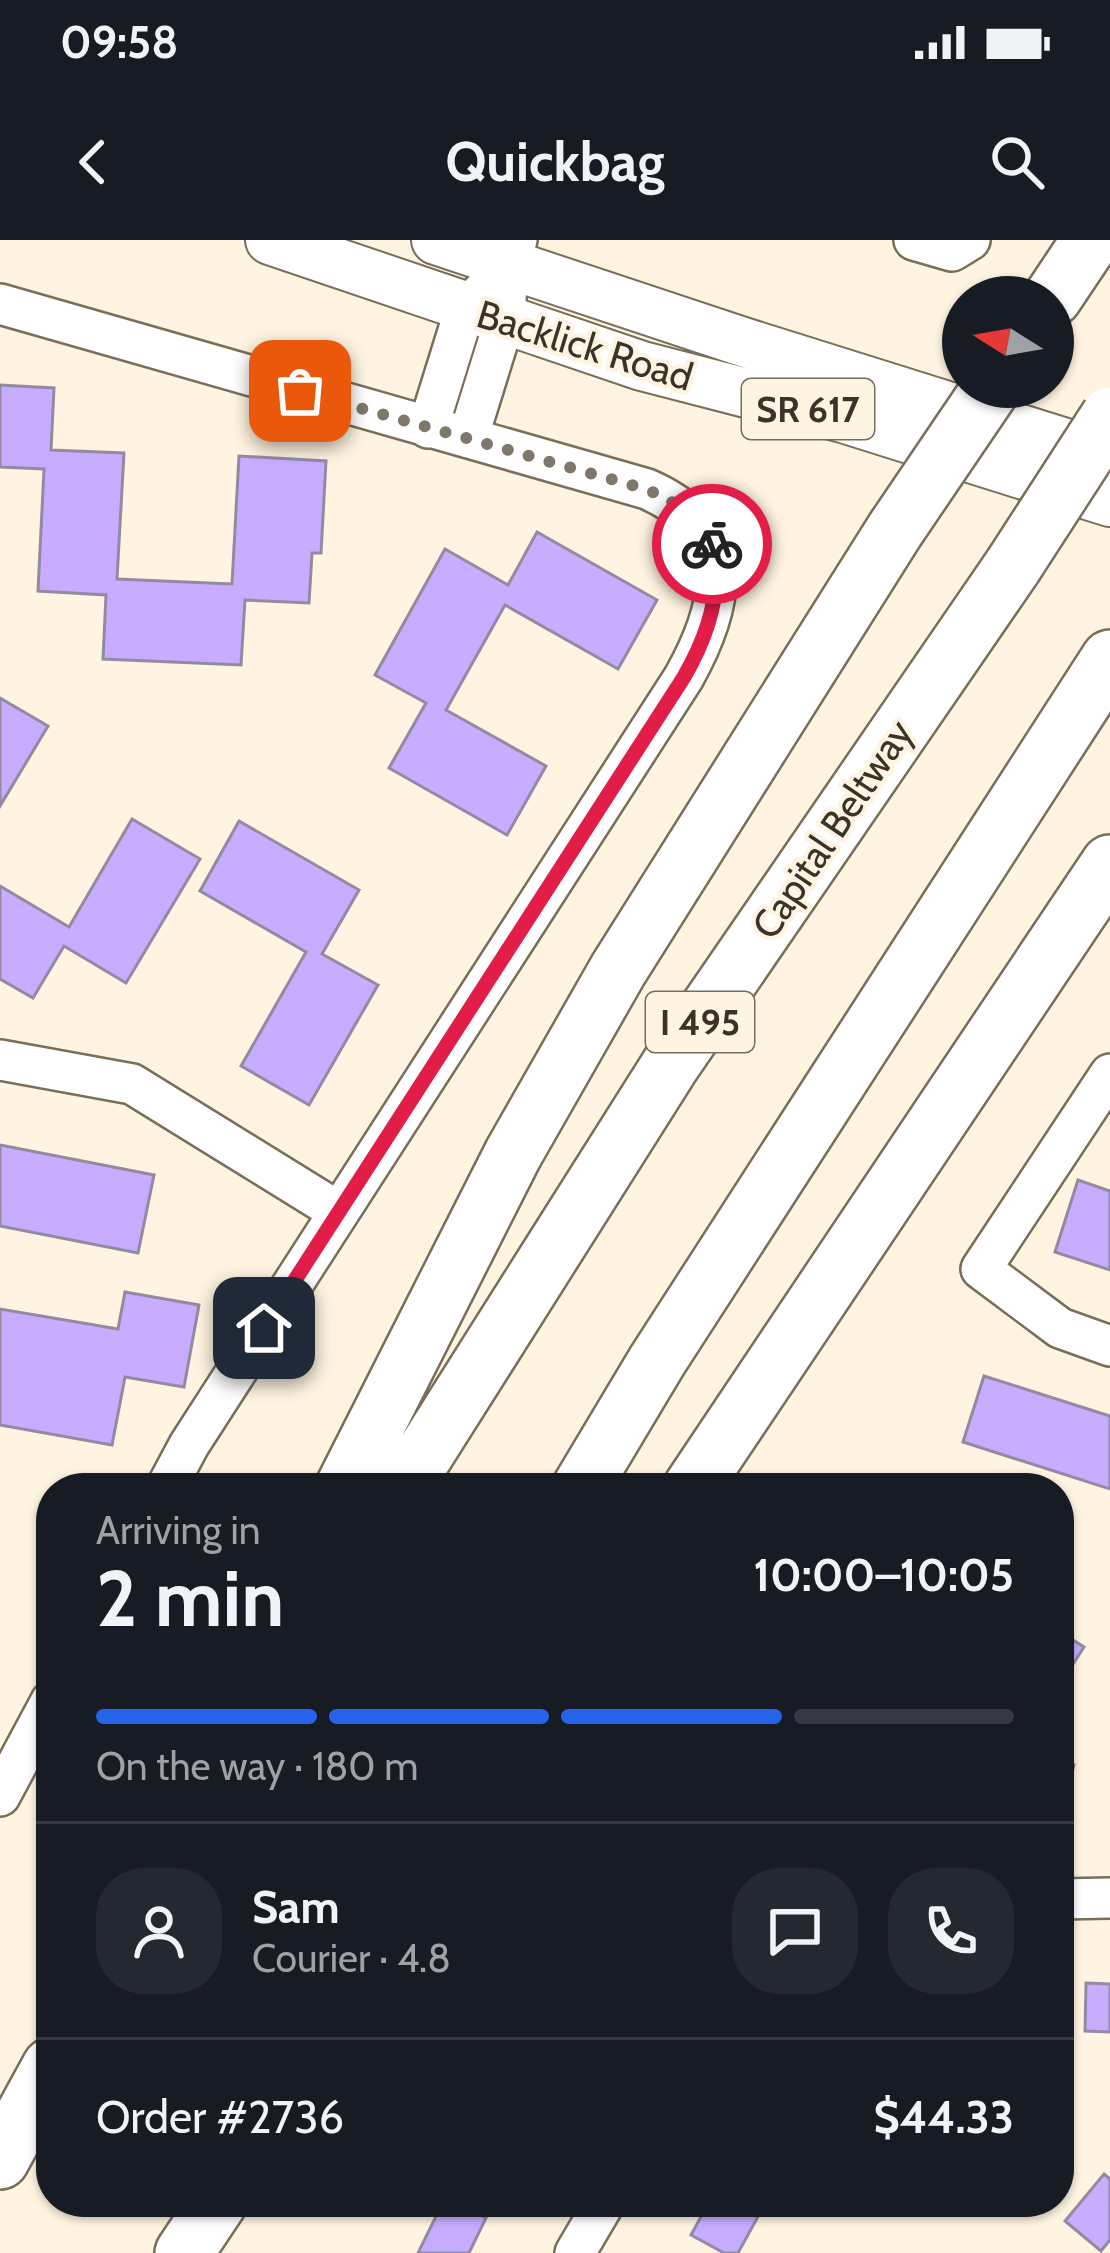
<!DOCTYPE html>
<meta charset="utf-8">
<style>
:root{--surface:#171b24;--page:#242831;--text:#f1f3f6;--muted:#9ea1a6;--line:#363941;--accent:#2563eb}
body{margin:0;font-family:Cabin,sans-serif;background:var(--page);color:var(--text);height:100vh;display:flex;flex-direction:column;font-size:45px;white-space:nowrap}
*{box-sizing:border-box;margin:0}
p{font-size:39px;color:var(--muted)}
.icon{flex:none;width:66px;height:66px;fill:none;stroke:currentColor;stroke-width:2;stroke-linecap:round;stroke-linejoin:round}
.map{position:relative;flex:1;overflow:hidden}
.side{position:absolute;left:36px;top:1233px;width:1038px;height:744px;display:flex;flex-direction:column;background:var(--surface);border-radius:48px;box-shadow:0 3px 9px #0004}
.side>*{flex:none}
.needle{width:78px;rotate:281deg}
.fabs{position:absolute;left:942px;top:36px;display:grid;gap:24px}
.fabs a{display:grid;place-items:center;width:132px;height:132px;border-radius:50%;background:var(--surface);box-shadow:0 3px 9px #0004;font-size:60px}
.pin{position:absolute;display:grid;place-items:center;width:102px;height:102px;color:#fff;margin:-51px;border-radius:24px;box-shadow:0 6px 18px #0006}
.courier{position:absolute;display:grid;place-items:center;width:120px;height:120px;margin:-60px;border:9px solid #e11d48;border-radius:50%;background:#fff;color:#222;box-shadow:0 3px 15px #0007}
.overview em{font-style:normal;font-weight:800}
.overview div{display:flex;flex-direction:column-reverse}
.overview{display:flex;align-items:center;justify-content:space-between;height:204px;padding:0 60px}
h1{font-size:78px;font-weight:800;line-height:90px}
.bar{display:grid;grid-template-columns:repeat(4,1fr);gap:18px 12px;align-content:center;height:144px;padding:0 60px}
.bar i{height:15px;border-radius:9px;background:var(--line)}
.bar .current{background:var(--accent)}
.bar p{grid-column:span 4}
.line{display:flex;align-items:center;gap:30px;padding:0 60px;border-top:3px solid var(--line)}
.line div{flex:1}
.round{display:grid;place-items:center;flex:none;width:126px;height:126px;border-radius:48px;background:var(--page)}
.status{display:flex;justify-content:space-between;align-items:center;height:84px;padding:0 60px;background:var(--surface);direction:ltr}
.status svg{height:33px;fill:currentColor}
header{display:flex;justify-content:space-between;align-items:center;height:156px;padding:0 60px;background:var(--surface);font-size:54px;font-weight:800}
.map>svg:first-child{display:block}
</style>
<div class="status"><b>09:58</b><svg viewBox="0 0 49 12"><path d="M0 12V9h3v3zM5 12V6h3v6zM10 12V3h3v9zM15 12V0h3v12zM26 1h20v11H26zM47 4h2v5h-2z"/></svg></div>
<header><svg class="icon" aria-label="back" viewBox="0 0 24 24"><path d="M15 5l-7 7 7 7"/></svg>Quickbag<svg class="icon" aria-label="search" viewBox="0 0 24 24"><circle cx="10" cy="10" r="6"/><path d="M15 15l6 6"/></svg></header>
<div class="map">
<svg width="1110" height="2013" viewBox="0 0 1110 2013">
<rect width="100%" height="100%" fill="#fff4e1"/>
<!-- building -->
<path fill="#c6adff" stroke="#918ba2" stroke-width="3" d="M 0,145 L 54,148 L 51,210 L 124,213 L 117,339 L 232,344 L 239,216 L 326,221 L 321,313 L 312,313 L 309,363 L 245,360 L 241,425 L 103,419 L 106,355 L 38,351 L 44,229 L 0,227 Z
M 537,292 L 657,360 L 618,429 L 505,365 L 446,470 L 546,526 L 507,595 L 389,528 L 426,463 L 375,435 L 445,309 L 508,345 Z
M 0,458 L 48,486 L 0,566 Z
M 132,579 L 200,619 L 126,743 L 64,706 L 33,758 L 0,739 L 0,646 L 69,687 Z
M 239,581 L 359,650 L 322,714 L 378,745 L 309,865 L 241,826 L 306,712 L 200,651 Z
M 0,905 L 154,935 L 138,1013 L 0,986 Z
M 1078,940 L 1110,951 L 1110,1030 L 1055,1012 Z
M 125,1052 L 199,1065 L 184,1147 L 125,1137 L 112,1205 L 0,1185 L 0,1069 L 118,1089 Z
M 984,1136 L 1110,1176 L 1110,1249 L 963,1202 Z
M 1059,1391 L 1084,1407 L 1059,1446 Z
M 1059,1522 L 1074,1525 L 1063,1569 L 1059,1568 Z
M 1086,1743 L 1110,1744 L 1110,1792 L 1085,1791 Z
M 1104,1934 L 1110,1939 L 1110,2000 L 1101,2011 L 1065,1981 Z
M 443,1962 L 453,1962 L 486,1978 L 469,2013 L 418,2013 Z
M 709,1962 L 766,1962 L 738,2013 L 724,2013 L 691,1995 Z"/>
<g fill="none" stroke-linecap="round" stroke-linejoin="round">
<!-- minor casing -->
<g stroke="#7a6e59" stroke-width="44">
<path id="minor" d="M 914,0 L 952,11 L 970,0
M 0,64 L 647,249 C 738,289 727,360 684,437 L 189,1205 L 166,1248
M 428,188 L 465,69 L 488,46
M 468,198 L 504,82 L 509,24 L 517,0
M 0,820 L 132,844 L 339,972
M 1110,834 L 981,1029 L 1060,1088 L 1110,1106
M 0,1556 L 51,1461
M 1059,1659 L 1110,1658
M 575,2013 L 605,1962"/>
</g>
<!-- major casing -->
<g stroke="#7a6e59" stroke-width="52">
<path id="major" d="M 270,0 L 642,126 L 843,178 L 1110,262
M 436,0 L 740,101 L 1110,217"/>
</g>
<!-- highway casing -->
<g stroke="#7a6e59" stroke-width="62">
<path id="highway" d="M 1053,57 L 1091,0
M 344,1248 L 513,914 L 618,730 L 895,290
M 403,1248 L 671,824 L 1013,326
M 581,1248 L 657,1121 L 1110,419
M 692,1248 L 1110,624
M 0,1920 L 51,1827
M 184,2013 L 218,1962"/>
</g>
<!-- minor -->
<use href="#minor" stroke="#fff" stroke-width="39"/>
<!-- major -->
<use href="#major" stroke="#fff" stroke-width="48"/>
<!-- highway -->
<use href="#highway" stroke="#fff" stroke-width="57"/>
<!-- highway-bridge casing -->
<g stroke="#7a6e59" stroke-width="62" stroke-linecap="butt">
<path id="highway-bridge" d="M 895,290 L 992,147
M 1013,326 L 1110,176"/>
</g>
<!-- highway-bridge -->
<use href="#highway-bridge" stroke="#fff" stroke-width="57"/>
</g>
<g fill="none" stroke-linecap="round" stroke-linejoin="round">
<!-- done -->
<path stroke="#7e776a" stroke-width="12" stroke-dasharray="0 21.6" d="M 300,151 L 646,249 C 676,262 695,275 712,304"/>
<!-- route -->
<path stroke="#e11d48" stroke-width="15" d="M 264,1088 L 684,437 C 707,397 724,350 712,304"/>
</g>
<g text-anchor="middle" stroke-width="9" stroke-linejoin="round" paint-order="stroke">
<!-- shield labels -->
<g fill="#fff4e1" stroke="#746d61" stroke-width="3">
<rect x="742" y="139" width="132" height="60" rx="9"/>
<rect x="646" y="752" width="108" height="60" rx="9"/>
</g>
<g font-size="36" font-weight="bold" fill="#39332a">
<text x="808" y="182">SR 617</text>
<text x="700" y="795">I 495</text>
</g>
<!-- street labels -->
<g font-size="39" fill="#39332a" stroke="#fff4e1">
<text transform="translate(585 105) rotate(17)" y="14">Backlick Road</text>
<text transform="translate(832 589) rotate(-56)" y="14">Capital Beltway</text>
</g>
</g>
</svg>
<div class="fabs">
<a><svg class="needle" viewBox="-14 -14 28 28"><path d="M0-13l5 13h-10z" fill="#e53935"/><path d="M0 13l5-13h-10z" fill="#9ea1a6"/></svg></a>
</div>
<div class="pin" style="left:300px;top:151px;background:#ea580c"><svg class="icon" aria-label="bag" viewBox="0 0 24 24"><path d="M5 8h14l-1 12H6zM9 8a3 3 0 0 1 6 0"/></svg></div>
<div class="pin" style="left:264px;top:1088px;background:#1f2937"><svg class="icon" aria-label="home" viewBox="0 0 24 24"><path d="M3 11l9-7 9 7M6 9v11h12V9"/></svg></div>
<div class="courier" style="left:712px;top:304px"><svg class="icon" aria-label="bike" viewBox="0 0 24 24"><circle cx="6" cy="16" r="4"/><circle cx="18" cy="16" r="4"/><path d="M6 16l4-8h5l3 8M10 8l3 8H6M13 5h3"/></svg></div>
<section class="side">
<div class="overview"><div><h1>2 min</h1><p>Arriving in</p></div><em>10:00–10:05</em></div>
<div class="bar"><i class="current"></i><i class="current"></i><i class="current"></i><i></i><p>On the way · 180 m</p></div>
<div class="line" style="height:216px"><a class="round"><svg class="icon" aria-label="person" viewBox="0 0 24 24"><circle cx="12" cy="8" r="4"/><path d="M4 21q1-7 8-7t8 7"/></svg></a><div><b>Sam</b><p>Courier · 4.8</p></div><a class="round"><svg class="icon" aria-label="chat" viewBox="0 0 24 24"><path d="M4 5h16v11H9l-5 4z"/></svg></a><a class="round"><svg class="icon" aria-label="phone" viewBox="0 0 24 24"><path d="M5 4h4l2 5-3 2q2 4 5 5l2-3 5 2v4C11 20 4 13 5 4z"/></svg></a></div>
<div class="line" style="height:156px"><div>Order #2736</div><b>$44.33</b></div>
</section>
</div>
